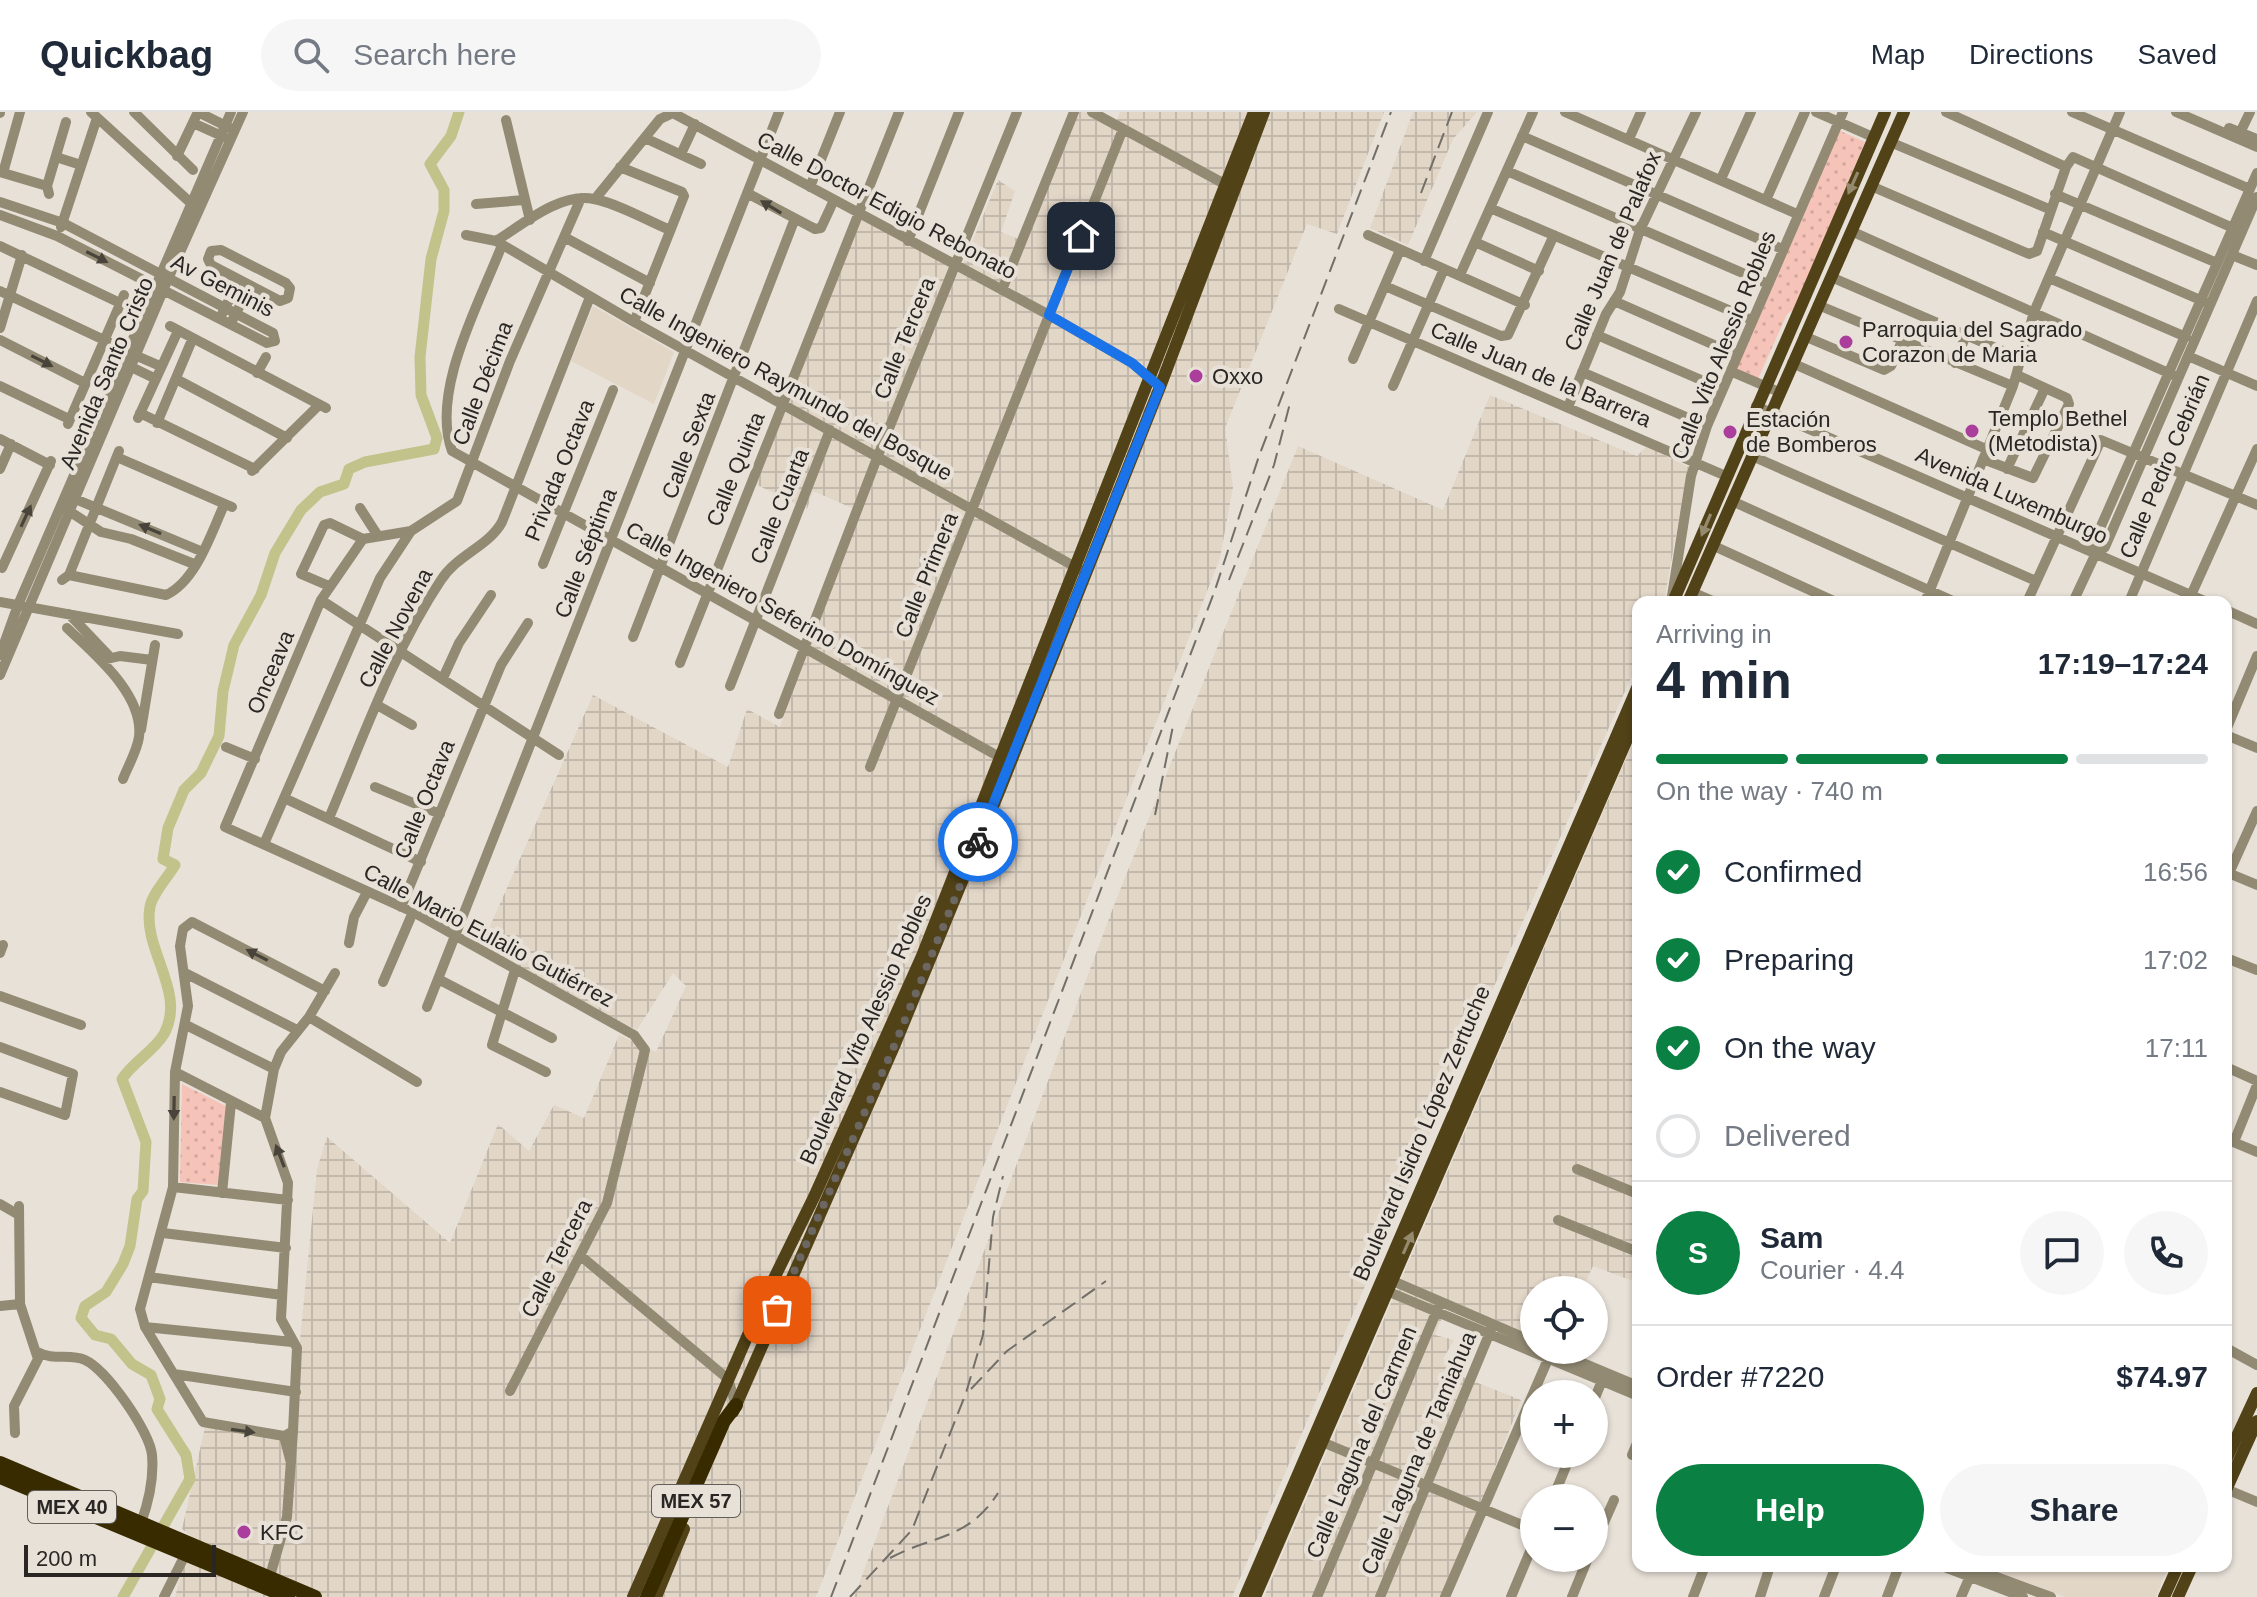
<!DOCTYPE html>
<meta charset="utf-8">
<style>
:root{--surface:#fff;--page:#f6f6f7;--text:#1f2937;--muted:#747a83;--line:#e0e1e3;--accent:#0b8043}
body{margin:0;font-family:Helvetica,sans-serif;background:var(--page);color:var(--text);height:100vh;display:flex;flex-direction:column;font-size:30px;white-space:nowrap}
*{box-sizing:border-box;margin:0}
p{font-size:26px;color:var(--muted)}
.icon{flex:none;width:44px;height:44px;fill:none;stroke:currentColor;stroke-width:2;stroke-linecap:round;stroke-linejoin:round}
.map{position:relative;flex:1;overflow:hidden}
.drawer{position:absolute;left:1632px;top:484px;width:600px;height:976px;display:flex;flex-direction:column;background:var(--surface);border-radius:16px;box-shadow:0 2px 6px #0004}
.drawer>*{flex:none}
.tools{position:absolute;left:1520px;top:1164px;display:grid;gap:16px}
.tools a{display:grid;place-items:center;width:88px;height:88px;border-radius:50%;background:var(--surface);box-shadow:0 2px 6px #0004;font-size:40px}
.scale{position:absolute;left:24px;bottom:20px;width:192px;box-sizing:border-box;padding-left:8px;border:4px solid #292623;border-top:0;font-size:22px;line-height:28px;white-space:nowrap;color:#292623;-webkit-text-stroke:6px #e8e1d8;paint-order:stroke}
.pin{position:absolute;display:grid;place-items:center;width:68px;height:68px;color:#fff;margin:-34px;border-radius:16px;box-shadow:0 4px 12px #0006}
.courier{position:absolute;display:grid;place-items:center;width:80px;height:80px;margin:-40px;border:6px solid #1a73e8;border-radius:50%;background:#fff;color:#222;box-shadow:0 2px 10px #0007}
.summary em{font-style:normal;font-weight:700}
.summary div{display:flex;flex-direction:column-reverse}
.summary{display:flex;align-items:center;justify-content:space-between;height:136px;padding:0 24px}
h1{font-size:52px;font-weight:700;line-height:60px}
.bar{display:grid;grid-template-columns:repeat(4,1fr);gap:12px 8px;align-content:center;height:96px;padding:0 24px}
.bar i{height:10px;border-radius:6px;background:var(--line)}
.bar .current{background:var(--accent)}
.bar p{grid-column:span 4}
.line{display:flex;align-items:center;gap:20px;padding:0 24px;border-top:2px solid var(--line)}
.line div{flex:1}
.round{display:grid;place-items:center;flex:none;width:84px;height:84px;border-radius:42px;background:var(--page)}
ol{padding:0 24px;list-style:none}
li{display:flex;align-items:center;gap:24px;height:88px}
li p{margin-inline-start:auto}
li .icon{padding:8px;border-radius:50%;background:var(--accent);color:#fff;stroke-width:4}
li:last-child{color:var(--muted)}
li i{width:44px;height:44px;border:4px solid var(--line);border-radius:50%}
.cta{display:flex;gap:16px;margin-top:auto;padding:16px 24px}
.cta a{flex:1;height:92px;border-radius:48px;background:var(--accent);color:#fff;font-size:32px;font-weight:700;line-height:92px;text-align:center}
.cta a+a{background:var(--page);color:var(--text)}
header{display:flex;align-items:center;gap:48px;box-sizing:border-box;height:112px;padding:0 40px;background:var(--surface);border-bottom:2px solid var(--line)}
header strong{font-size:38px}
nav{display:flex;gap:44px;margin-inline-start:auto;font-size:28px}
.search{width:560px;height:72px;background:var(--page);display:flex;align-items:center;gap:20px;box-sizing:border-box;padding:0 28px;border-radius:44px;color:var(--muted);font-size:30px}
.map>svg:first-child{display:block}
</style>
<header>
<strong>Quickbag</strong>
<div class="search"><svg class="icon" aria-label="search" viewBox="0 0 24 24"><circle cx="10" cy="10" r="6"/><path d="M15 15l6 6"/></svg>Search here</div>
<nav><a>Map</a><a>Directions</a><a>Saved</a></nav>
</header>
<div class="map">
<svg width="2257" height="1485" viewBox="0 0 2257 1485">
<defs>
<pattern id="industrial-grid" width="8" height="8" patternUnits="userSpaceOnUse" patternTransform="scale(2)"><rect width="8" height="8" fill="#e2d6c7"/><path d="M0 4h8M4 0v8" fill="none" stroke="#c2b8ab"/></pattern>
<pattern id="park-dots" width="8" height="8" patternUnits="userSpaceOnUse" patternTransform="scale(2)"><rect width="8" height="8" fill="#f6c3b8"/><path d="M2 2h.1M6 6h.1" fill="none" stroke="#d3a79e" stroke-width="1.8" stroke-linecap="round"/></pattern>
</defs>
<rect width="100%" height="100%" fill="#e8e1d8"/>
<!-- built -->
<path fill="#e2d6c7" d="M 593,194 L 674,240 L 654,292 L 571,249 Z
M 1984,1454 L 2168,1454 L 2156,1485 L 2065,1485 Z"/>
<!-- industrial -->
<path fill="url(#industrial-grid)" d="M 1079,0 L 1086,0 L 1114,16 L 1120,0 L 1384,0 L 1337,122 L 1307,112 L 1225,316 L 1233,375 L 1220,446 L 816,1485 L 175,1485 L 192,1425 L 182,1417 L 205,1315 L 290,1328 L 317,1057 L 327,1025 L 450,1131 L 498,1012 L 529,1039 L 554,993 L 584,1006 L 619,923 L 656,940 L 686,874 L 673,861 L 637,918 L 588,895 L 482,832 L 593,583 L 728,655 L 747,597 L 780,615 L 852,396 L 813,379 L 807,397 L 753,371 L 858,101 L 960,159 L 998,68 L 1015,79 L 1001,120 L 1021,128 Z
M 1413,0 L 1477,0 L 1453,27 L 1408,133 L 1370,116 Z
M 1490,283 L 1637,344 L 1647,334 L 1688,355 L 1664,490 L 1638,490 L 1638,550 L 1465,940 L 1232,1485 L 854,1485 L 1116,788 L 1298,334 L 1443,398 Z
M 1638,619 L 1638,1171 L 1593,1154 L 1582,1178 L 1534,1178 L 1534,1224 L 1449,1189 L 1435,1223 L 1454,1228 L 1443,1247 L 1453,1251 L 1450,1260 L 1521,1288 L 1445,1485 L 1264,1485 Z"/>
<!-- park -->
<path fill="url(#park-dots)" d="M 1836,17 L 1865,30 L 1795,197 L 1787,202 L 1758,267 L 1735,258 Z
M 182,972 L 226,994 L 218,1073 L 180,1070 Z"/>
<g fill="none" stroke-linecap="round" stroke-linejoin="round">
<!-- river -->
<path stroke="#c1c38b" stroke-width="11" d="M 123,1485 L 190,1367 L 186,1343 L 157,1297 L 160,1287 L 151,1263 L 132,1252 L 111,1227 L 95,1223 L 81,1206 L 85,1194 L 106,1180 L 123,1152 L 130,1134 L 137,1087 L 143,1079 L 146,1030 L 122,967 C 133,950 154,939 164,922 C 187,880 142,837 150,795 C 152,782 168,765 175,753 L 163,747 L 168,716 L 184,678 L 201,661 L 219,624 L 223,579 L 234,533 L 261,483 L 275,441 L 301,398 L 320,380 L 344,372 L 349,357 L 365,350 L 434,337 L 437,326 L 421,283 L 420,245 L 431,147 L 444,99 L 444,78 L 430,52 L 451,24 L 459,0"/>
<!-- minor -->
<path stroke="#928a73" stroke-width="10" d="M 91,0 L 193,93
M 134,0 L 193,58
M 198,0 L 230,16
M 1092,0 L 1232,76
M 1565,0 L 1797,102
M 1816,0 L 1873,25
M 1946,0 L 2066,55
M 2072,0 L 2250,77
M 2176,0 L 2257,35
M 0,1 L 0,0
M 506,8 L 530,108
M 193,11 L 224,25
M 2229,16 L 2257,27
M 1522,24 L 1782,137
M 2238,25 L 2250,0
M 645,26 L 701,52
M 1629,27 L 1641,0
M 1890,30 L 2049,97
M 681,42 L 695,12
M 177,44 L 198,0
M 56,45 L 81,53
M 620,55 L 682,80 L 684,84 L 634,210
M 1507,59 L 1768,172
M 0,60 L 47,74
M 3,61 L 20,0
M 1721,67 L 1751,0
M 1871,74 L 2029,142 L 2037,139 L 2066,55 L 2073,45 L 2242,120
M 810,75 L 840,0
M 747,81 L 815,117 L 821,116 L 834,88
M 49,82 L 47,74 L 66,10
M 2055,82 L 2217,151
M 595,87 L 660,7 L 673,1 L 1049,203 L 1132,251 L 1154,270
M 1766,88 L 1805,0
M 0,90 L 63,111 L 273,221 L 275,229 L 267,231 L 57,124 L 0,103
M 476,92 L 524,88
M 1490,96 L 1752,208
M 61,115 L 97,6
M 1851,119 L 2173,263
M 2043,120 L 2205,190
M 466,123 L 496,129 L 634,210 L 1081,458
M 1368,123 L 1525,193
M 564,125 L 650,171
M 496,129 C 522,113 560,80 594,87 C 619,92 646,108 670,118
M 908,129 L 959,0
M 1475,130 L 1539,159
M 502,133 C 480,190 430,279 452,339 L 1005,648
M 0,134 L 120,191
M 221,138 L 286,171 L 290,176 L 288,186 L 280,189 L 211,153 L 208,147 L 211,139 Z
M 2232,143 L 2257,153
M 1424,149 L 1488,0
M 1460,163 L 1533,0
M 1831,165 L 2019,246
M 2049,166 L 2186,225
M 1385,174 L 1501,224 L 1508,223 L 1554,123
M 1002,178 L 1074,0
M 0,179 L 119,235
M 1614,189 L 1737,243
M 1818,193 L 2013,274
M 1339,197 L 1726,364
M 222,202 L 239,168
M 233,207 L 250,174
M 170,214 L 326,296
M 0,216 L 22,143
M 1597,223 L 1722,277
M 1804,224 L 1884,258 L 1891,254 L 1902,229
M 0,228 L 83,270
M 130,241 L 160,254
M 2188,244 L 2257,274
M 1353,247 L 1400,138
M 1792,251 L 1986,337
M 1955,251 L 1966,223
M 125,252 L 154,266
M 1730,259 L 1779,280
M 1582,260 L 1707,314
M 257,261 L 266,245
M 176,267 L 287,326
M 0,274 L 69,307
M 1393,274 L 1444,157
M 1756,294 L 2207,490
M 1568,295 L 1606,202 L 1620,180 L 1640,118 L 1696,0
M 140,301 L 255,357
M 138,306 L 177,221
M 157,311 L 192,228
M 68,312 L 124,183
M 0,327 L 50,353
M 1752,344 L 2036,469
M 119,346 L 232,395
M 1983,347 L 2033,366 L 2069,292 L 2067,286 L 2017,263
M 0,357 L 11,332
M 2007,357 L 2045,276
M 252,359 L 319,293
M 68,384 L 203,440
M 1732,389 L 1955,490
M 63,395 L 101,420 L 131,427 L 194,452
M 360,396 L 378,424
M 363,427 L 321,488 L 225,715 L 413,800 L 634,923 L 645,938 L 607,1091 L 510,1279
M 363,427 L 411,419 L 457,389 L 510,249 L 581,86
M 1714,434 L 1836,490
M 2095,443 L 2105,435 L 2257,85
M 543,452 L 613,278
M 2,456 L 51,349
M 69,463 L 166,483 C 196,469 211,422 224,393
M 62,468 L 69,463 L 119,339
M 329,474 L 301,462 L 324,413 L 330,411 L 363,427
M 1692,480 L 1715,490
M 1672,484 L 1691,364 L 1707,314 L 1843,0
M 321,488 L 559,643
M 0,490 L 178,522
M 1925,490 L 2013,274 L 2034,200 L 2120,0
M 2027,490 L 2101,328 L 2257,393
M 2073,490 L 2095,443 L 2094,430 L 2257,61
M 2129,490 L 2257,189
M 2188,490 L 2257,337
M 2226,498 L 2257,512
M 69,502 L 109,544
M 67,516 C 94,542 144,582 139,625 C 137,639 128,654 123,667
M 633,525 L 794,109
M 0,543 L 18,493 L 231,0
M 103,548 L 120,544 L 152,548
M 680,551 L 899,0
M 0,563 L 168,167 L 243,0
M 443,566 L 459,531 L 491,483
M 730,574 L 830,318
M 377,593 L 412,613
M 779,602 L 877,346 L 1017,0
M 141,618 L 155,533
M 2226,618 L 2257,544
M 2226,623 L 2257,636
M 226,635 L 255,647
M 870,655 L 1123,17
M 375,675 L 440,702
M 284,686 L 421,750
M 329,706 C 363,626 393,540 441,468 C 457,443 489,434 502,410 L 590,185
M 264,732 L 380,466 L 411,419
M 2226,760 L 2257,773
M 2226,768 L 2257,699
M 401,795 L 501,553 L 528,511
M 349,831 L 354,805 L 367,780
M 0,841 L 3,833
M 2226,846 L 2257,858
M 515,858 L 492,933 L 546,960
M 185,861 L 297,918
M 438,867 L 552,926
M 383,870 L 413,800
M 0,884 L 81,913
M 427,895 L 779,0
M 309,905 L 417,970
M 186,913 L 274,957
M 0,935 L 73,962 L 65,1003 L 0,980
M 2226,955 L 2257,969
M 175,960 L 265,1006
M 2226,1027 L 2257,1040
M 2234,1030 L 2257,973
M 1577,1057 L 1638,1082
M 173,1075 L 288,1088
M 222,1081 L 231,991
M 0,1092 L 19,1103
M 1558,1108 L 1638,1140
M 163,1121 L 286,1136
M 582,1145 L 728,1267 L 736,1293
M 149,1165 L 282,1183
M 1386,1166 L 1534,1230
M 1382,1177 L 1638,1284
M 0,1194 L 20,1192
M 145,1215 L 292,1230
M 2226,1236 L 2257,1253
M 1552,1238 L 1638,1274
M 37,1240 C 54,1249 70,1241 85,1248 C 107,1258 150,1320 152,1343 C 154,1366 149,1389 141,1411
M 174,1262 L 296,1280
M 1594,1288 L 1604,1264
M 15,1321 L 14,1294 L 38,1247 L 20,1192 L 19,1094
M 284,1324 L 203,1310 L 145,1215 L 140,1197 L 173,1075 L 175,960 L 188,894 L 180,834 L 183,817 L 192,810 L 325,879
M 284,1324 L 293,1319 L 297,1236 L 281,1207 L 288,1071 L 265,1006 L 274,957 L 281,940 L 309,905 L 335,861
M 284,1324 L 291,1351
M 1322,1330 L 1534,1418
M 1632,1343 L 1638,1329
M 2226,1377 L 2257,1390
M 1553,1386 L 1571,1342
M 1594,1433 L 1614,1388
M 1942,1454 L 2023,1485
M 1967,1454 L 2051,1485
M 270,1464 L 287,1405 L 293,1319
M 164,1485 L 185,1443
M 1317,1485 L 1440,1191
M 1380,1485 L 1493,1213
M 1445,1485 L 1552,1238
M 1511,1485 L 1534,1430
M 1572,1485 L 1588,1446
M 1693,1485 L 1705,1454
M 1760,1485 L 1770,1454
M 1824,1485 L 1836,1454
M 1887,1485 L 1899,1454
M 1961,1485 L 1971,1462"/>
<!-- major -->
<path stroke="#514217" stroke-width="12" d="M 1673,490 L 1885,0
M 1688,490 L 1904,0
M 733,1300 L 895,932 L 1001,675 L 1160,275 L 1264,0
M 2226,1348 L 2257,1281
M 2226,1378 L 2257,1309
M 633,1485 L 762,1191 L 814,1085 L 922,844 L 1254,0
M 656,1485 L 684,1417
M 1245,1485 L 1638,574
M 1255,1485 L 1638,602
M 2164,1485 L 2178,1454
M 2178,1485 L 2192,1454"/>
<!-- highway -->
<path stroke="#382b00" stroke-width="14" d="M 0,1351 L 315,1485
M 0,1365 L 288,1485
M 647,1485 L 724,1309 L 736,1293"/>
<!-- rail -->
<path stroke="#726e68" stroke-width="2" stroke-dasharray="16 8" stroke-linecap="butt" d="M 1421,81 L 1452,0
M 1229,468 L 1274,353 L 1290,291
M 1155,703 L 1173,614
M 971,1277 L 1007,1239 L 1106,1169
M 890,1446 C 933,1423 968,1428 998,1381
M 831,1485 L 1215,478 L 1259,344 L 1391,0
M 850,1485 L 912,1418 L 966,1281 L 983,1223 L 993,1105 L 1003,1064"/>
</g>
<!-- one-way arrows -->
<defs><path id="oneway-solid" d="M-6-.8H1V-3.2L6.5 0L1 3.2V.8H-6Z" transform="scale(2)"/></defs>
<g fill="#958a6e">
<use href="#oneway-solid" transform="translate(1853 71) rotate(114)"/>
<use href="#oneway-solid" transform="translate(1706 413) rotate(113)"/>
<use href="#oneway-solid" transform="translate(1408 1131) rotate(-66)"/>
</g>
<g fill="#48443b">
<use href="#oneway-solid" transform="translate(771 95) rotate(-149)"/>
<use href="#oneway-solid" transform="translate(97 145) rotate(27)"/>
<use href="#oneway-solid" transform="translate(42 249) rotate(27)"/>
<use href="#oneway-solid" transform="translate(26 404) rotate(-65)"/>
<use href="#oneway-solid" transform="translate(150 417) rotate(-157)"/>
<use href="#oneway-solid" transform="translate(257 843) rotate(-153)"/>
<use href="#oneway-solid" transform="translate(174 996) rotate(91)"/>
<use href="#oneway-solid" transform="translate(280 1044) rotate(-111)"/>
<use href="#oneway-solid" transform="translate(243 1319) rotate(8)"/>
</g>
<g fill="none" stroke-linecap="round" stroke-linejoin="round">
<!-- done -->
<path stroke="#6c6762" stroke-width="8" stroke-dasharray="0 14.4" d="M 777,1198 L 895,932 L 978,730"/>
<!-- route -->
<path stroke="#1a73e8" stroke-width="10" d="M 978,730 L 1160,275 L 1132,251 L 1049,203 L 1081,124"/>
</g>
<!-- markers -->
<g fill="#ab3e9d" stroke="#e8e1d8" stroke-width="3">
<circle cx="1846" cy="230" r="8"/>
<circle cx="1196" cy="264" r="8"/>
<circle cx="1972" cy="319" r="8"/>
<circle cx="1730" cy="320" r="8"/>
<circle cx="244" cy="1420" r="8"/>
</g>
<g text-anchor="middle" stroke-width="8" stroke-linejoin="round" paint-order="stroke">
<!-- shield labels -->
<g fill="#e8e1d8" stroke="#625e59" stroke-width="2">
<rect x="652" y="1373" width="88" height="32" rx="6"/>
<rect x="28" y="1379" width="88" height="32" rx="6"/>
</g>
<g font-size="20" font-weight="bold" fill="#292623">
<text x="696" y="1396">MEX 57</text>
<text x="72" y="1402">MEX 40</text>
</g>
<!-- street labels -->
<g font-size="22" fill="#292623" stroke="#e8e1d8">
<text transform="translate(887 93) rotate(28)" y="8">Calle Doctor Edigio Rebonato</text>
<text transform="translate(1612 139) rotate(-67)" y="8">Calle Juan de Palafox</text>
<text transform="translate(223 173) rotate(27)" y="8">Av Geminis</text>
<text transform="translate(904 226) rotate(-68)" y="8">Calle Tercera</text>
<text transform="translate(1723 233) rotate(-68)" y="8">Calle Vito Alessio Robles</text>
<text transform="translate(106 261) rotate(-67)" y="8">Avenida Santo Cristo</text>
<text transform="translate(1541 262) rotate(23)" y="8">Calle Juan de la Barrera</text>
<text transform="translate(482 271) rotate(-69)" y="8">Calle Décima</text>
<text transform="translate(786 271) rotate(29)" y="8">Calle Ingeniero Raymundo del Bosque</text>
<text transform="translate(688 333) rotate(-69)" y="8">Calle Sexta</text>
<text transform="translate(2164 354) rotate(-67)" y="8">Calle Pedro Cebrián</text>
<text transform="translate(735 357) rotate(-68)" y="8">Calle Quinta</text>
<text transform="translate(559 358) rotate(-68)" y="8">Privada Octava</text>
<text transform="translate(2012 383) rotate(24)" y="8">Avenida Luxemburgo</text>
<text transform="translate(779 394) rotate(-68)" y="8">Calle Cuarta</text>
<text transform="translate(585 441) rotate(-69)" y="8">Calle Séptima</text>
<text transform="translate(926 463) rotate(-68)" y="8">Calle Primera</text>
<text transform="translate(783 501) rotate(29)" y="8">Calle Ingeniero Seferino Domínguez</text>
<text transform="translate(395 516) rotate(-62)" y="8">Calle Novena</text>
<text transform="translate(270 560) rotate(-67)" y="8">Onceava</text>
<text transform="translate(424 687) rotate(-68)" y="8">Calle Octava</text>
<text transform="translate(489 823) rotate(28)" y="8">Calle Mario Eulalio Gutiérrez</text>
<text transform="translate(865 917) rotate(-66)" y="8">Boulevard Vito Alessio Robles</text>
<text transform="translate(1421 1021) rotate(-67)" y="8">Boulevard Isidro López Zertuche</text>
<text transform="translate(556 1146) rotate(-63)" y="8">Calle Tercera</text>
<text transform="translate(1361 1330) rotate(-67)" y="8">Calle Laguna del Carmen</text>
<text transform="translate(1418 1341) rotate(-67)" y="8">Calle Laguna de Tamiahua</text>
</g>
<!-- poi labels -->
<g font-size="22" fill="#292623" stroke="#e8e1d8" text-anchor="start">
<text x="1862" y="225">Parroquia del Sagrado<tspan x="1862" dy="25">Corazon de Maria</tspan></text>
<text x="1212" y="272">Oxxo</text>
<text x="1988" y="314">Templo Bethel<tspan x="1988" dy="25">(Metodista)</tspan></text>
<text x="1746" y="315">Estación<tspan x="1746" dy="25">de Bomberos</tspan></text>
<text x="260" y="1428">KFC</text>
</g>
</g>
</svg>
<div class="tools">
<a><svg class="icon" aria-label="locate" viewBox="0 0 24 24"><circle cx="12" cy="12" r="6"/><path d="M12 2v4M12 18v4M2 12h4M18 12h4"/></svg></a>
<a>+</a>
<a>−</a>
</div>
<div class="scale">200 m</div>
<div class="pin" style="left:777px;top:1198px;background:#ea580c"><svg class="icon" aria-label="bag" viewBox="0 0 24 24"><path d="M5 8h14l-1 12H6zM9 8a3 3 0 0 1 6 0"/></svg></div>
<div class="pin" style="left:1081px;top:124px;background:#1f2937"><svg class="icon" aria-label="home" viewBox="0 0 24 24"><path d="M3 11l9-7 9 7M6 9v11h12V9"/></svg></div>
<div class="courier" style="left:978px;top:730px"><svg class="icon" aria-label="bike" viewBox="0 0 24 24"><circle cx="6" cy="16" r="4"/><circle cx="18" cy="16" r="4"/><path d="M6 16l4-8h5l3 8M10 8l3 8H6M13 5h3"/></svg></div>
<section class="drawer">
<div class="summary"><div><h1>4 min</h1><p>Arriving in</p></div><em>17:19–17:24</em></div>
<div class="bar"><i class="current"></i><i class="current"></i><i class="current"></i><i></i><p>On the way · 740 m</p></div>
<ol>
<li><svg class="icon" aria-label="check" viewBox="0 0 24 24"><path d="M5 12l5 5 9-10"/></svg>Confirmed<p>16:56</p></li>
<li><svg class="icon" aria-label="check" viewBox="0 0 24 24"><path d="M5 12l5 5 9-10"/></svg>Preparing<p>17:02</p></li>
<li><svg class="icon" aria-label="check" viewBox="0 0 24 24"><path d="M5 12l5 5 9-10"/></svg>On the way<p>17:11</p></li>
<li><i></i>Delivered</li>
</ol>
<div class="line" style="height:144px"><b class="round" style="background:var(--accent);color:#fff">S</b><div><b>Sam</b><p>Courier · 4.4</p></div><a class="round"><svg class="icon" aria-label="chat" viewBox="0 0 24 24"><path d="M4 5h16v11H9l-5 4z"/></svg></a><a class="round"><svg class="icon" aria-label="phone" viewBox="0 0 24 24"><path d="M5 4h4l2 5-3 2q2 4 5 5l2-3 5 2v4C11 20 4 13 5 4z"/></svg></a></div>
<div class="line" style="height:104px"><div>Order #7220</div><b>$74.97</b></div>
<div class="cta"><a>Help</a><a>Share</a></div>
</section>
</div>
